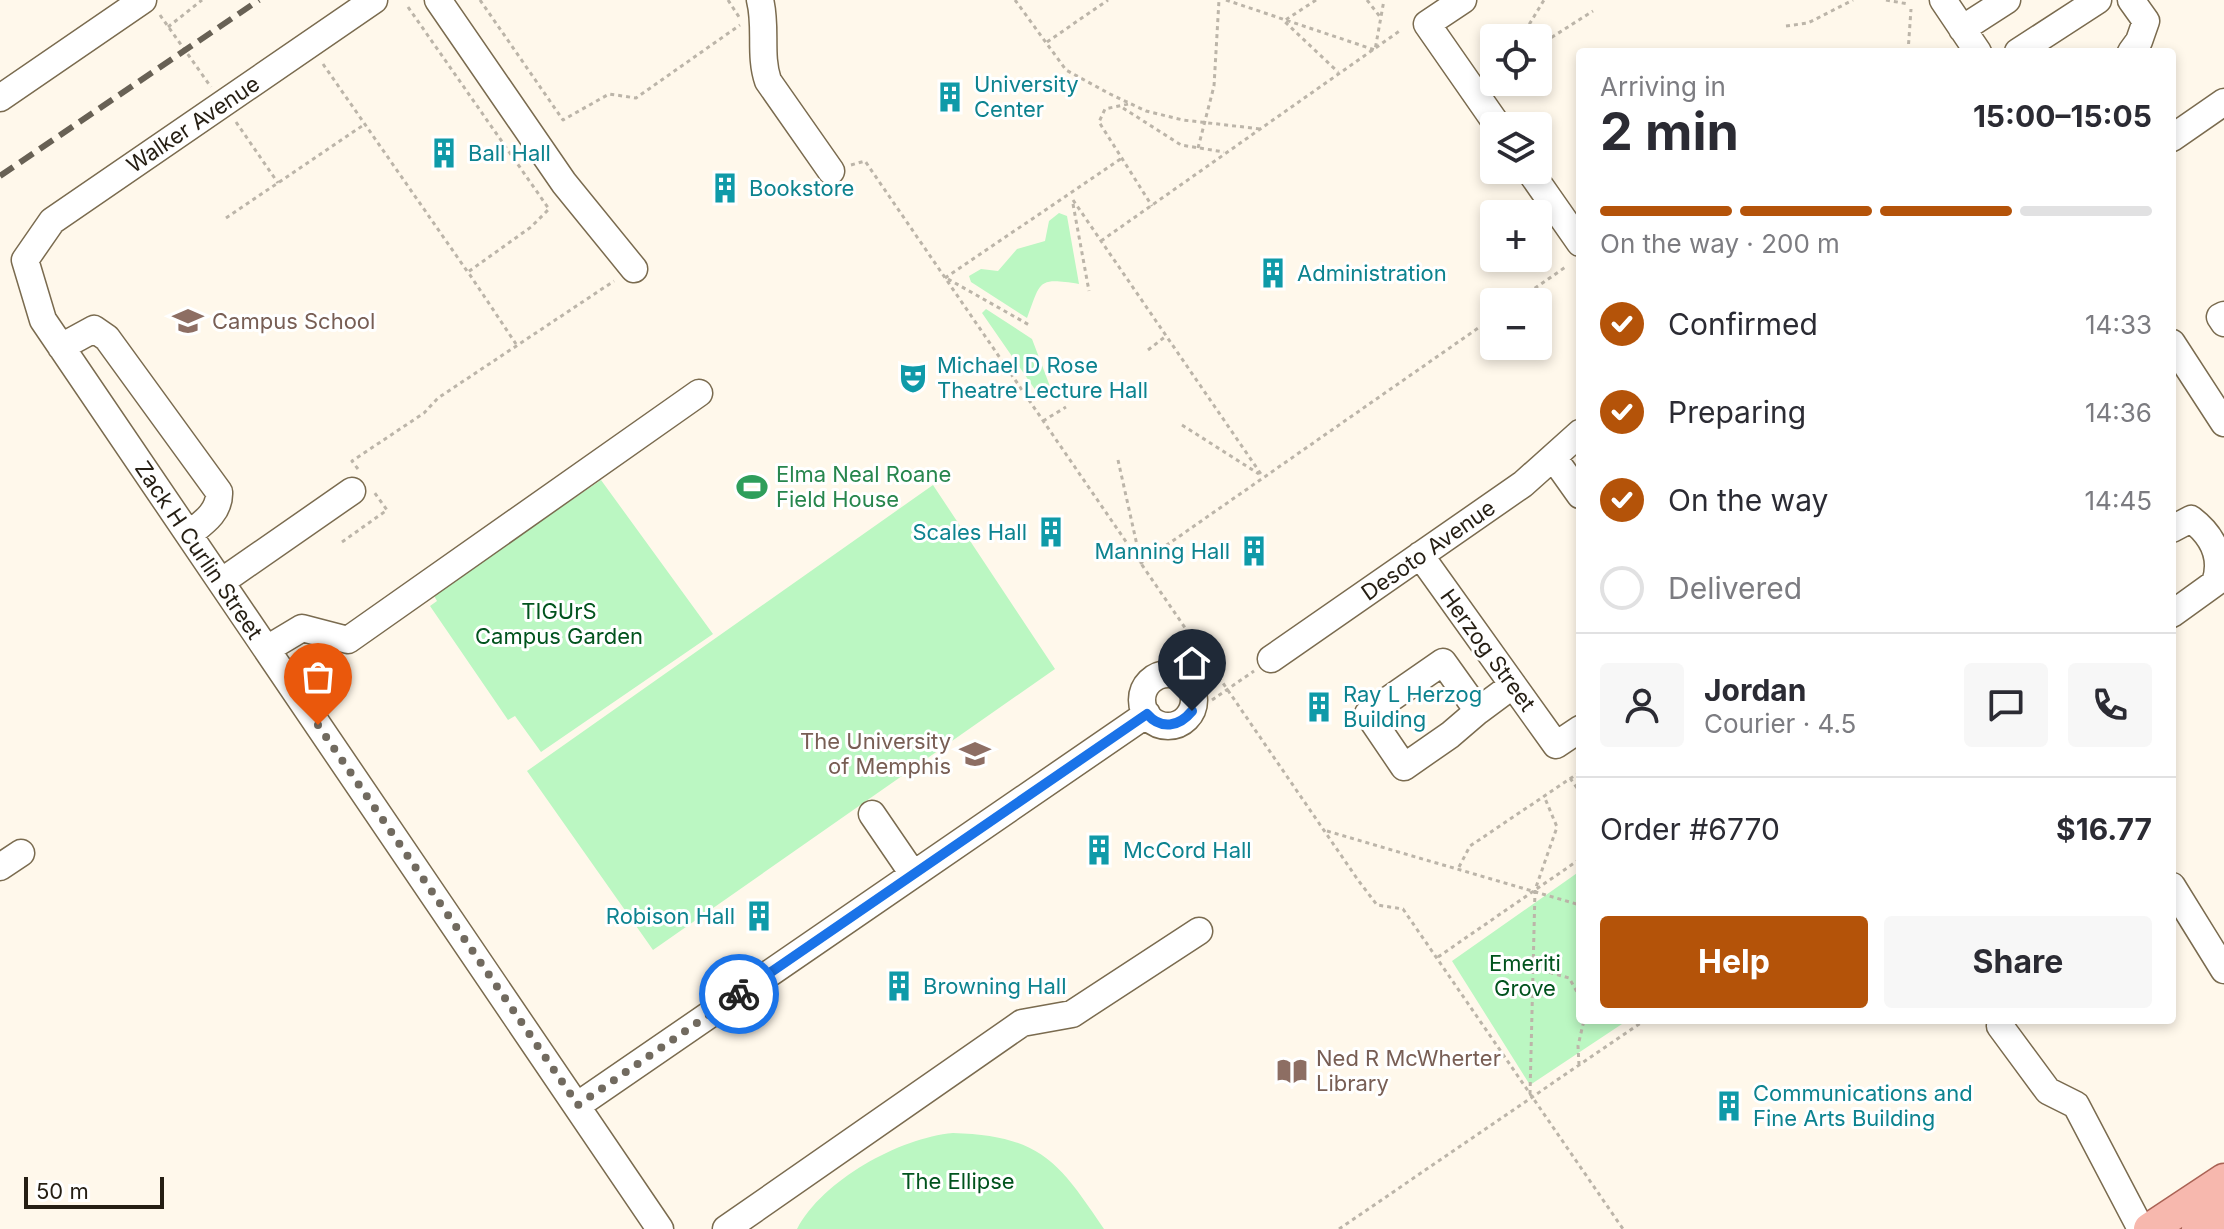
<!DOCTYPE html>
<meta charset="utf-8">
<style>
:root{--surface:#fff;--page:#f7f7f7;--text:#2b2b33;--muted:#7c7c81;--line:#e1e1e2;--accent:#b45309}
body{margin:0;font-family:Inter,sans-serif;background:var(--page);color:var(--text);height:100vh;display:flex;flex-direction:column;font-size:30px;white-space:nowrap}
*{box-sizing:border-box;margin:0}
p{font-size:26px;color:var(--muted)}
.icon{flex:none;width:44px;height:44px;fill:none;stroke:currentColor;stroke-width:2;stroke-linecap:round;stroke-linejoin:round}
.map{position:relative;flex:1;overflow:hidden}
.sheet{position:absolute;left:1576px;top:48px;width:600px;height:976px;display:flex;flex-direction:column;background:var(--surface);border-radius:8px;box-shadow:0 4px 12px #0003}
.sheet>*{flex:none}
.fabs{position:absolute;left:1480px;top:24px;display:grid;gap:16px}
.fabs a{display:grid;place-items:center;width:72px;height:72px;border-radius:8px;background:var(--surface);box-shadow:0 4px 12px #0003;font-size:40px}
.scale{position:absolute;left:24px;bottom:20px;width:140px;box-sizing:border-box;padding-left:8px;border:4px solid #251e13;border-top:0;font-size:22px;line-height:28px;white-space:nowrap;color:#251e13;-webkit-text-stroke:6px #fff;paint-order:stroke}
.pin{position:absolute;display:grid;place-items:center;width:68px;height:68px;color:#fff;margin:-82px -34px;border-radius:50% 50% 50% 0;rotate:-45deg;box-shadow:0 0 8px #0007}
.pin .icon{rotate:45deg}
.courier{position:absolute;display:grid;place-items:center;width:80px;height:80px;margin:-40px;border:6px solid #1a73e8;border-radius:50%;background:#fff;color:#222;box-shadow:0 2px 10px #0007}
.overview em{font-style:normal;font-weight:700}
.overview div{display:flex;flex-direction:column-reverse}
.overview{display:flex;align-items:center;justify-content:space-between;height:136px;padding:0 24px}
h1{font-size:52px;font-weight:700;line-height:60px}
.bar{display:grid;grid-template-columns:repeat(4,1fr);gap:12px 8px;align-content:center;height:96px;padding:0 24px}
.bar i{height:10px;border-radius:6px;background:var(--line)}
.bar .selected{background:var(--accent)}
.bar p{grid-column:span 4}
.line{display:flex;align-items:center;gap:20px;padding:0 24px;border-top:2px solid var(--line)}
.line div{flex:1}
.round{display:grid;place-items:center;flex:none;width:84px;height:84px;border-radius:8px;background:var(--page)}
ol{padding:0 24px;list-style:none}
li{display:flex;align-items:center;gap:24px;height:88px}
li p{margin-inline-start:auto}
li .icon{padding:8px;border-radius:50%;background:var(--accent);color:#fff;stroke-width:4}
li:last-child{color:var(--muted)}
li i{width:44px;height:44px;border:4px solid var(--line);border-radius:50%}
.primary-button{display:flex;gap:16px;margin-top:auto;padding:16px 24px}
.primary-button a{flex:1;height:92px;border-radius:8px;background:var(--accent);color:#fff;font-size:32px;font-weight:700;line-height:92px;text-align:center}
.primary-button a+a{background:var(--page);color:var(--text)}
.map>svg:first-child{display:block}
</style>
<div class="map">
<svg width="2224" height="1229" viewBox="0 0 2224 1229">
<rect width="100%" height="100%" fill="#fff8eb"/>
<!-- green -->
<path fill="#bbf7c2" d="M 1059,213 L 1067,216 L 1079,284 C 1036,277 1041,282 1027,318 L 971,282 L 969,276 L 981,269 L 998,271 L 1017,249 L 1045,241 L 1049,221 Z
M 986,309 L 1032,339 L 1051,389 L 1036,391 L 982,313 Z
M 601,480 L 713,634 L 541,752 L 515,716 L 508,720 L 430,606 L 437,601 L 433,594 Z
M 933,485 L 1055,669 L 653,950 L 527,771 Z
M 1580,871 L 1580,1020 L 1628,1020 L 1530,1085 L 1452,961 Z
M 953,1133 C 1041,1136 1058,1161 1104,1229 L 797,1229 C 823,1180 899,1138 953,1133 Z"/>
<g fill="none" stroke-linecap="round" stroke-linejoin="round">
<!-- minor casing -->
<g stroke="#7a6b4f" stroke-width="29">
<path id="minor" d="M 374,0 L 52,221 L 25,260 L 43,320 L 660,1229
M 438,0 L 564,183 L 634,269
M 760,0 C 767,27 759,55 768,81 L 831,171
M 1463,0 L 1427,24 L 1498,126
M 1943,0 L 1978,52
M 1962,29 L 2007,0
M 2018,52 L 2098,0
M 2131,52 L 2139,41 L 2146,21 L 2131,0
M 0,98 L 143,0
M 2172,138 L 2224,102
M 1529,170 L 1580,243
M 2224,315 L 2220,317 L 2224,323
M 2172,343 L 2224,423
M 61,347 L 94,329 L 107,338 L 219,492 C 220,512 203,523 189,534
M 1553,457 L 1580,495
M 2172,529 L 2191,519 C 2212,535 2224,557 2215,583 L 2172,614
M 1420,555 L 1556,745 L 1580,729
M 221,582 L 352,491
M 267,649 L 302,628 L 348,640 L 699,393
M 1271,659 L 1523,484 L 1580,433
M1142 700a26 26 0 1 1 52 0a26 26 0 1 1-52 0Z
M 1478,711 L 1450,735 L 1404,767 L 1368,714 L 1443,662 L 1478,711 L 1513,685
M 872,814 L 913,874
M 0,867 L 21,853
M 2172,886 L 2224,970
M 2000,1026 L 2048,1091 L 2076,1105 L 2141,1229
M 578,1105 L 1147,714
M 726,1229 L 1022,1023 L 1072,1014 L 1199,931"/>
</g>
<!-- major casing -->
<g stroke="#aa6355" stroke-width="35">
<path id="major" d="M 2150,1229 L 2224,1180
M 2198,1229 L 2224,1211"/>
</g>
<!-- path -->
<path stroke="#bcb5a9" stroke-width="3" stroke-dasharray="4 4" stroke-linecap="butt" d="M 480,0 L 563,120 L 609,94 L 636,98 L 740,25
M 728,0 L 739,17
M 1015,0 L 1066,70 L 1110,94 L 1146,111 L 1183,120 L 1261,129
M 1226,0 L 1375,50 L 1384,0
M 1316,0 L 1284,21 L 1338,72
M 1367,0 L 1381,18
M 1886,0 L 1908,4
M 408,7 L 549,209 L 531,227 L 468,272 L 516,344
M 160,15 L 211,87
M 1786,26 L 1808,23 L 1853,0
M 168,27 L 202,0
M 1487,30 L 1494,39
M 1521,38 L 1544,0
M 1047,42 L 1108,0
M 1538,46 L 1593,11
M 1908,52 L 1911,9
M 323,64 L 467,271
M 1128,104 L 1105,109 L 1099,122 L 1152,206
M 1123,108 L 1181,145 L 1224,152
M 236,122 L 278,183
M 1198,148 L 1214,86 L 1219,0
M 851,165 L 865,161 L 1358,880 L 1377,905 L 1403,909 L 1623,1229
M 1073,200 L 1263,477
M 1073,204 L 1089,291
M 226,218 L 365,124
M 1101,241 L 1401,30
M 945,278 L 1122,158
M 948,279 L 1031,326
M 1515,302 L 1567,266
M 1148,350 L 1166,336
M 1043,421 L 1066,407
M 1182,425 L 1259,474
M 1118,460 L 1141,563 L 1494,317
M 358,469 L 352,461 L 424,413 L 438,398 L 614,281
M 342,542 L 387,510 L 374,492
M 1212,700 L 1254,671
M 1570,778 L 1580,792
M 1327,831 L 1580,905
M 1459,867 L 1470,846 L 1580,772
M 1438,957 L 1580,859
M 1534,968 L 1569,978 L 1580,997
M 1579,1065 L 1578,1046 L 1584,1020
M 1530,1094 L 1535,890 L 1557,827 L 1544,796
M 1339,1229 L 1645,1020"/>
<!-- minor -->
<use href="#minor" stroke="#fff" stroke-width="26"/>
<!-- major -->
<use href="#major" stroke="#f7b8ae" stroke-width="32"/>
<!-- rail -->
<path stroke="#686155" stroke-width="6" stroke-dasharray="16 8" stroke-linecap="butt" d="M 0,176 L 259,0"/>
</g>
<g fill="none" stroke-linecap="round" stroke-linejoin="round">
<!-- done -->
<path stroke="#716a5f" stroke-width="8" stroke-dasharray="0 14.4" d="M 318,725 L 578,1105 L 739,994"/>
<!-- route -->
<path stroke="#1a73e8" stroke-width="10" d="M 739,994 L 1147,714 C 1161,730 1179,727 1192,711"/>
</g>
<!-- icons -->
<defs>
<g id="building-bare" transform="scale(2.4)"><path d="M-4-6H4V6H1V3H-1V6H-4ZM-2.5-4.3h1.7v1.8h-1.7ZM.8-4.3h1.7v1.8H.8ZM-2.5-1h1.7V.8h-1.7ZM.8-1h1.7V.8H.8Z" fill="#0f9aa8" stroke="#fff" stroke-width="2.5" paint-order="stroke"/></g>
<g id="school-bare" transform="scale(2.4)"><path d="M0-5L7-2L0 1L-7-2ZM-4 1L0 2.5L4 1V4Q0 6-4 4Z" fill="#8d6e63" stroke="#fff" stroke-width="2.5" paint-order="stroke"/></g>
<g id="theatre-bare" transform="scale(2.4)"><path d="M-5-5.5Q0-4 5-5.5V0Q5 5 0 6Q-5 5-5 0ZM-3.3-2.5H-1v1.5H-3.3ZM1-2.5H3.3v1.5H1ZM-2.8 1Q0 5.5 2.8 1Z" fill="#0f9aa8" stroke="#fff" stroke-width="2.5" paint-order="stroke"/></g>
<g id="stadium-bare" transform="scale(2.4)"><path d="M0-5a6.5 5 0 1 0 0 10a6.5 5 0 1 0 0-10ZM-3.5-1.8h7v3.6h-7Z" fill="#2e9e5b" stroke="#fff" stroke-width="2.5" paint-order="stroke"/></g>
<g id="university-bare" transform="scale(2.4)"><path d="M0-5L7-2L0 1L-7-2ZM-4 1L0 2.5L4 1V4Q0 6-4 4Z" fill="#8d6e63" stroke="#fff" stroke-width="2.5" paint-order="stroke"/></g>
<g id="library-bare" transform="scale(2.4)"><path d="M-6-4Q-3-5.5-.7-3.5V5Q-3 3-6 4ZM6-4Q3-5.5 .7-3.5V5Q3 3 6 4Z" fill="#8d6e63" stroke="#fff" stroke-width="2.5" paint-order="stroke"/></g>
</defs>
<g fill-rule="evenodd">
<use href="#building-bare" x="950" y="97"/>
<use href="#building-bare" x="444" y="153"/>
<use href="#building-bare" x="725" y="188"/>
<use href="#building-bare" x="1273" y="273"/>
<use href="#school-bare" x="188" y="321"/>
<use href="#theatre-bare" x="913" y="378"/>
<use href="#stadium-bare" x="752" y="487"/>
<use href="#building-bare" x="1051" y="532"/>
<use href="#building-bare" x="1254" y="551"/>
<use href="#building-bare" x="1319" y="707"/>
<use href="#university-bare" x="975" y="754"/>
<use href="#building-bare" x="1099" y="850"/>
<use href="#building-bare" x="759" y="916"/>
<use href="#building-bare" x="899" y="986"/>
<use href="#library-bare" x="1292" y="1071"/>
<use href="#building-bare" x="1729" y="1106"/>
</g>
<g text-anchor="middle" stroke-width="6" stroke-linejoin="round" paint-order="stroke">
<!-- culture labels -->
<g font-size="22" fill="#0d838f" stroke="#fff" text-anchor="start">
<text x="974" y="92">University<tspan x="974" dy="25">Center</tspan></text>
<text x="468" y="161">Ball Hall</text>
<text x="749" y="196">Bookstore</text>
<text x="1297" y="281">Administration</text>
<text x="937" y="373">Michael D Rose<tspan x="937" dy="25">Theatre Lecture Hall</tspan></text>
<text x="1027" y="540" text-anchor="end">Scales Hall</text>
<text x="1230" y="559" text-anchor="end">Manning Hall</text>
<text x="1343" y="702">Ray L Herzog<tspan x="1343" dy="25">Building</tspan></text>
<text x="1123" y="858">McCord Hall</text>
<text x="735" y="924" text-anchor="end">Robison Hall</text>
<text x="923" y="994">Browning Hall</text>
<text x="1753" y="1101">Communications and<tspan x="1753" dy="25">Fine Arts Building</tspan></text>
</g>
<!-- street labels -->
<g font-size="22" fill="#251e13" stroke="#fff">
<text transform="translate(193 124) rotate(-34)" y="8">Walker Avenue</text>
<text transform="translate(199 550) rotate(56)" y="8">Zack H Curlin Street</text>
<text transform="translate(1428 550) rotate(-35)" y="8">Desoto Avenue</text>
<text transform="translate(1488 650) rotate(54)" y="8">Herzog Street</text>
</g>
<!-- education labels -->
<g font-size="22" fill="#785e54" stroke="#fff" text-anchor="start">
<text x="212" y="329">Campus School</text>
<text x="951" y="749" text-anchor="end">The University<tspan x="951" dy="25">of Memphis</tspan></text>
<text x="1316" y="1066">Ned R McWherter<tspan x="1316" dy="25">Library</tspan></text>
</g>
<!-- leisure labels -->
<g font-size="22" fill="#27864d" stroke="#fff" text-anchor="start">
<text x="776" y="482">Elma Neal Roane<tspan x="776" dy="25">Field House</tspan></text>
</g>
<!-- park labels -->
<g font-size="22" fill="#01531d" stroke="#fff">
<text x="559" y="619">TIGUrS<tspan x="559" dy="25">Campus Garden</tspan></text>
<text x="1525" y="971">Emeriti<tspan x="1525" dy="25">Grove</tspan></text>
<text x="958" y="1189">The Ellipse</text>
</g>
</g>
</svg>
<div class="fabs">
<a><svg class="icon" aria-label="locate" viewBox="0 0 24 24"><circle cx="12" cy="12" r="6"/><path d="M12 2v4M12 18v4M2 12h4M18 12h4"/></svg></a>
<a><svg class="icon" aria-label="layers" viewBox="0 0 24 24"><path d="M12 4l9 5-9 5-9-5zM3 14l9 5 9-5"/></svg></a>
<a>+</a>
<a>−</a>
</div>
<div class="scale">50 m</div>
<div class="pin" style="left:318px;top:725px;background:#ea580c"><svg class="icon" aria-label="bag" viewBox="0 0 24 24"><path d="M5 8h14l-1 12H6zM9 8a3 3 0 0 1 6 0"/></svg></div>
<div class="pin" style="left:1192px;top:711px;background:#1f2937"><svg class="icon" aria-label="home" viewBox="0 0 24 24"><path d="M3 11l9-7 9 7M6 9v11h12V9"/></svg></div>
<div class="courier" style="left:739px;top:994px"><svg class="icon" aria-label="bike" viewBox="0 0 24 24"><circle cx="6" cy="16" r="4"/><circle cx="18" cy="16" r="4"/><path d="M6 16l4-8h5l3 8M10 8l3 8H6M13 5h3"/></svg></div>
<section class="sheet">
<div class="overview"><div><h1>2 min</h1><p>Arriving in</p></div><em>15:00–15:05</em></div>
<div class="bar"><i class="selected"></i><i class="selected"></i><i class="selected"></i><i></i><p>On the way · 200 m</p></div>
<ol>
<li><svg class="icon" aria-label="check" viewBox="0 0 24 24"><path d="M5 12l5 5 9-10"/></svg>Confirmed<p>14:33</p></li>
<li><svg class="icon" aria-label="check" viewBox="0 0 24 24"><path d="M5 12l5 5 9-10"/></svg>Preparing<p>14:36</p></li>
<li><svg class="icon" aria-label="check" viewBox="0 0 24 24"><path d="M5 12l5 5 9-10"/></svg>On the way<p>14:45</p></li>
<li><i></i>Delivered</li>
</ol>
<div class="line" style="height:144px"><a class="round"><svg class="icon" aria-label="person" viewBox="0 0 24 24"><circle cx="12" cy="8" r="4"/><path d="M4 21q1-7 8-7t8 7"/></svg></a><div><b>Jordan</b><p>Courier · 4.5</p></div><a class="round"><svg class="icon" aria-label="chat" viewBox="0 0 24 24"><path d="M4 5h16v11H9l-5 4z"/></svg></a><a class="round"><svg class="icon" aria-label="phone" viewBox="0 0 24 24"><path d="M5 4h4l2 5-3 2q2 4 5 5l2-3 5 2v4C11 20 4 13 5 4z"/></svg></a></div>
<div class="line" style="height:104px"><div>Order #6770</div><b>$16.77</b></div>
<div class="primary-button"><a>Help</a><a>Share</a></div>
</section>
</div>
